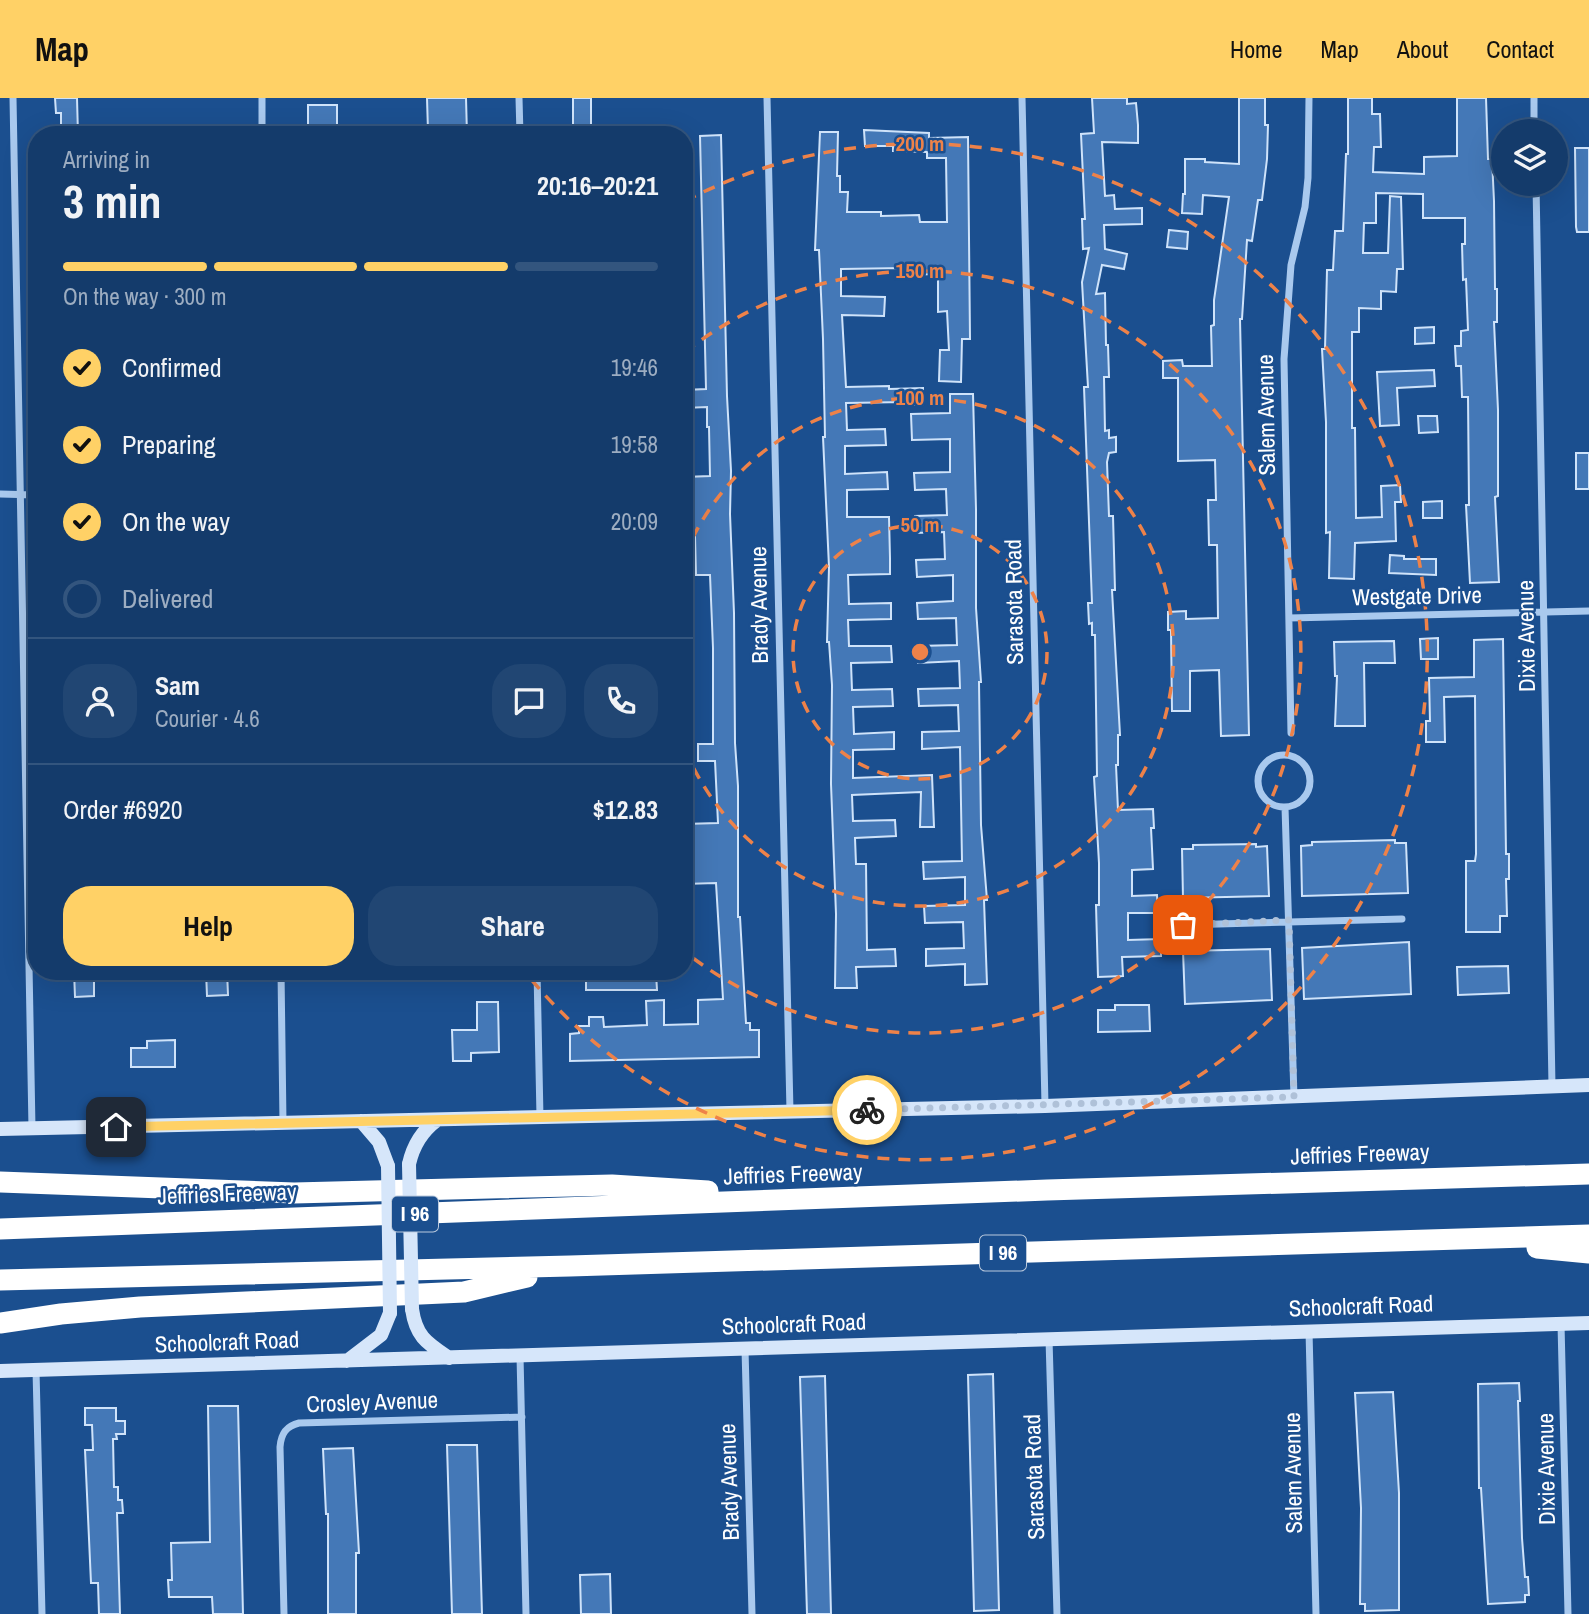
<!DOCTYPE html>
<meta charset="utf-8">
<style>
:root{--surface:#143b6b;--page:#214673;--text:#f1f3f6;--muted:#9dadc1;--line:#33557e;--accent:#ffd166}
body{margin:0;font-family:"Archivo Narrow",sans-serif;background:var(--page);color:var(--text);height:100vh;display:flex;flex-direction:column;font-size:26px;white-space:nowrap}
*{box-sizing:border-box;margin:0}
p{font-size:23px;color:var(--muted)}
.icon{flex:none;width:38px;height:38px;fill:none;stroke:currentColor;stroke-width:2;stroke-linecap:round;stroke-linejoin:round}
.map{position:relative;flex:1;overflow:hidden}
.side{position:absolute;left:28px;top:28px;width:665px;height:854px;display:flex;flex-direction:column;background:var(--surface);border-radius:28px;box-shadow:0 7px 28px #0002,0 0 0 2px var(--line)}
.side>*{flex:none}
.tools{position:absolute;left:1491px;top:21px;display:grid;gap:14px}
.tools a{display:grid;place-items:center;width:77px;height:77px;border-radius:50%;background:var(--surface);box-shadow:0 7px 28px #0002,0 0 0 2px var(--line);font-size:35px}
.pin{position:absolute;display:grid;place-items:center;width:60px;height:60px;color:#fff;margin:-30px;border-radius:14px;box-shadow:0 4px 10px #0006}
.courier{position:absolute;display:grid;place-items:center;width:70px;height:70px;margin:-35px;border:5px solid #ffd166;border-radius:50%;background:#fff;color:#222;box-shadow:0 2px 9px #0007}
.summary em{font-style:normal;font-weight:700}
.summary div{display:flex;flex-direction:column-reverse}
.summary{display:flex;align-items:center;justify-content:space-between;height:119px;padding:0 35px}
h1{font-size:46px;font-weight:700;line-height:52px}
.bar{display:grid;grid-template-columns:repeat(4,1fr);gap:10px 7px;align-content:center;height:84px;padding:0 35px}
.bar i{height:9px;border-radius:5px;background:var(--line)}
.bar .active{background:var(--accent)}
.bar p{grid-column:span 4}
.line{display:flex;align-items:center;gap:18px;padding:0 35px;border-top:2px solid var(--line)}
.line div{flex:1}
.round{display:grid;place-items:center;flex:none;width:74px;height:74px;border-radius:28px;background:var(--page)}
ol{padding:0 35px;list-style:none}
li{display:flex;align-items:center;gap:21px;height:77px}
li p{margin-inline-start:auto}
li .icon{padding:7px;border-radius:50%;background:var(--accent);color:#111;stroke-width:4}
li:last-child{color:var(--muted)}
li i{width:38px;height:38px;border:4px solid var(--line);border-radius:50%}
.primary-button{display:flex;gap:14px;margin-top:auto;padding:14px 35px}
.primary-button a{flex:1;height:80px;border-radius:28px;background:var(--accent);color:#111;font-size:28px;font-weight:700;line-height:80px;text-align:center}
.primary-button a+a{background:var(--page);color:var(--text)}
header{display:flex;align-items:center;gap:42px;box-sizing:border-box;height:98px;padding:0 35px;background:var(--accent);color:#111}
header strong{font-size:33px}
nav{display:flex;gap:38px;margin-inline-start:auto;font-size:24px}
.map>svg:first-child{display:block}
</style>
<header>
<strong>Map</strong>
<nav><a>Home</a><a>Map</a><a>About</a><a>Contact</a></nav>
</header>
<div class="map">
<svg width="1589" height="1516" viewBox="0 0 1589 1516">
<rect width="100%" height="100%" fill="#1b4f8f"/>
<!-- building -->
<path fill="#4478b7" stroke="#cfe3fa" stroke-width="2" d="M 55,0 L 77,0 L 78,37 L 61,37 L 61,15 L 56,15 Z
M 427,0 L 466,0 L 467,37 L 445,37 L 445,32 L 428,33 Z
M 573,0 L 591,0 L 591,37 L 573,37 Z
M 1092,0 L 1127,0 L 1127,6 L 1136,5 L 1138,27 L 1138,45 L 1102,44 L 1105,98 L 1114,97 L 1115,111 L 1142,110 L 1142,126 L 1104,127 L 1105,151 L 1127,156 L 1124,171 L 1102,167 L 1096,196 L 1105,195 L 1106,247 L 1108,247 L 1109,279 L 1104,279 L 1105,333 L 1109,332 L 1109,340 L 1116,339 L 1116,354 L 1109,355 L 1107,364 L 1109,418 L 1113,418 L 1115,492 L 1112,492 L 1120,637 L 1118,637 L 1118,667 L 1116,667 L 1118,712 L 1153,711 L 1154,730 L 1151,730 L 1153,771 L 1132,772 L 1132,798 L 1157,797 L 1158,815 L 1128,815 L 1128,842 L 1161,841 L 1161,858 L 1122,859 L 1123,878 L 1098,879 L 1096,807 L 1099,807 L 1099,765 L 1094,679 L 1097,678 L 1095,537 L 1092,537 L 1092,525 L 1089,526 L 1088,505 L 1092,505 L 1084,289 L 1088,289 L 1082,184 L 1089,150 L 1083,151 L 1082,121 L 1085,121 L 1081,36 L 1094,35 Z
M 1239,0 L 1265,0 L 1265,27 L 1268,27 L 1267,61 L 1262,102 L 1258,102 L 1252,143 L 1247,142 L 1242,221 L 1240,221 L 1249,637 L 1221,638 L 1219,572 L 1190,573 L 1190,613 L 1172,613 L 1171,532 L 1168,532 L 1168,514 L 1186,513 L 1186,521 L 1218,520 L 1217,447 L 1209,447 L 1208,402 L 1216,402 L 1215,362 L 1178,363 L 1178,280 L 1163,280 L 1163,263 L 1182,262 L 1183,268 L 1212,268 L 1211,228 L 1214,227 L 1214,202 L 1229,99 L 1203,97 L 1202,116 L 1182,115 L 1183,96 L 1185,96 L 1185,61 L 1205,61 L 1205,64 L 1239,66 Z
M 1348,0 L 1372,0 L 1372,16 L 1380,16 L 1381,49 L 1374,49 L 1373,74 L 1424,76 L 1424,59 L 1457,58 L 1457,0 L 1486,0 L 1488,61 L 1492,61 L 1494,103 L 1495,191 L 1497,191 L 1497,224 L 1494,224 L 1498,312 L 1498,398 L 1495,399 L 1499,484 L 1470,485 L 1466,407 L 1469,407 L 1468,299 L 1462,299 L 1461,268 L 1456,268 L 1455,248 L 1461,248 L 1461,233 L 1468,232 L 1466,181 L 1463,182 L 1462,146 L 1465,146 L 1465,120 L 1423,120 L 1423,96 L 1376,95 L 1376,125 L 1364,125 L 1363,155 L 1388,155 L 1390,98 L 1401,99 L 1403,171 L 1397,171 L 1396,194 L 1381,193 L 1381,211 L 1359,210 L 1359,234 L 1352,234 L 1352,330 L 1355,330 L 1356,420 L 1382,419 L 1381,388 L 1400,387 L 1401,404 L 1395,404 L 1396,443 L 1355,445 L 1354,481 L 1329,480 L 1330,434 L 1326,435 L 1326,324 L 1322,251 L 1325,251 L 1327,172 L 1333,172 L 1335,133 L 1343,133 L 1346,56 L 1348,56 Z
M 308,7 L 337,7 L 337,37 L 308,37 Z
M 864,32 L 929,35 L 929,40 L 968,39 L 970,241 L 962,241 L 961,284 L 939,283 L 940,252 L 949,252 L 947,213 L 938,214 L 938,176 L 905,177 L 904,170 L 841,171 L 841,198 L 885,199 L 884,218 L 842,217 L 846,289 L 889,288 L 889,291 L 923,290 L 923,307 L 905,307 L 905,304 L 846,305 L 847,332 L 885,331 L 886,347 L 845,348 L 845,376 L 887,374 L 888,391 L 847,392 L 847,419 L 889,419 L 890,460 L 890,476 L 848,477 L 849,506 L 891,505 L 891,521 L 848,522 L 849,548 L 891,548 L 892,564 L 851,565 L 852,592 L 892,591 L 893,608 L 853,609 L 854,636 L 894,634 L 894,651 L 853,652 L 853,680 L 932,677 L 934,729 L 920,729 L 921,694 L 852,697 L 853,723 L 895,722 L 896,738 L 855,740 L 856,766 L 866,766 L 867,852 L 895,851 L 896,868 L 856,869 L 857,890 L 835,890 L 836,816 L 831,686 L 832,587 L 829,544 L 827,544 L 829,469 L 823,339 L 825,339 L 823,241 L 819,152 L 815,152 L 820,34 L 838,34 L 837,78 L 840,78 L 840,94 L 848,94 L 847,114 L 881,114 L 881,118 L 919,117 L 920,124 L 947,124 L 946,60 L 927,60 L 927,54 L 893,53 L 893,48 L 865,48 Z
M 721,37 L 727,298 L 731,373 L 730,416 L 734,515 L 735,645 L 738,688 L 738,819 L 740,819 L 746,925 L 750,925 L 750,932 L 759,932 L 759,959 L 570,963 L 570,936 L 579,935 L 579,928 L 589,928 L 589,919 L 603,919 L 604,929 L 647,927 L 646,903 L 664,902 L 664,927 L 698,926 L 698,902 L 723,901 L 716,785 L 684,786 L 684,726 L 718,725 L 715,663 L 698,663 L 698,646 L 713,646 L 713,550 L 710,477 L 696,477 L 695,439 L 684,439 L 684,379 L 710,378 L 709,329 L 707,329 L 707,309 L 684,310 L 684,292 L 706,291 L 700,38 Z
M 1575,50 L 1589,50 L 1589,134 L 1577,134 L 1576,129 Z
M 1169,132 L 1188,134 L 1187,151 L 1167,149 Z
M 1434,229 L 1434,245 L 1415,246 L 1415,230 Z
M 1434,272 L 1435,288 L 1397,290 L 1399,327 L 1380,328 L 1377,274 Z
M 950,296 L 973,296 L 976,411 L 976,510 L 981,584 L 979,584 L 981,727 L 987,802 L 984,802 L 987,886 L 965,887 L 965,866 L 926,868 L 926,851 L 964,850 L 963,824 L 925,825 L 924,808 L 965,807 L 965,779 L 924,781 L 923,764 L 962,763 L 960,649 L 922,651 L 922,634 L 959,633 L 958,607 L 919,608 L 918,591 L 960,590 L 959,563 L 918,565 L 918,548 L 957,547 L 956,520 L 918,521 L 917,505 L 953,503 L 953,477 L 917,479 L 916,462 L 945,461 L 944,434 L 915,435 L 915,418 L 947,417 L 946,391 L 915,392 L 914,375 L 950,374 L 950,341 L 912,342 L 911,316 L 950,315 Z
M 1418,318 L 1437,318 L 1438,334 L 1419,335 Z
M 1576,355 L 1589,355 L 1589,391 L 1576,391 Z
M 1442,403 L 1442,420 L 1423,420 L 1423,404 Z
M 1390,457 L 1404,458 L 1404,461 L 1436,461 L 1436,477 L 1389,475 Z
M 1438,540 L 1438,561 L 1421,561 L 1420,541 Z
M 1503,541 L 1506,756 L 1509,756 L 1509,781 L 1506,781 L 1507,818 L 1500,818 L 1500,834 L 1466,834 L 1466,763 L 1475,763 L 1476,756 L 1475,598 L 1444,599 L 1445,644 L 1426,644 L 1426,623 L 1430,623 L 1429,580 L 1474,579 L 1474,542 Z
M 1394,543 L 1395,565 L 1364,565 L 1365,628 L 1335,628 L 1337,578 L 1335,578 L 1334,544 Z
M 1395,742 L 1395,745 L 1406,745 L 1408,795 L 1302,798 L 1301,748 L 1312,747 L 1312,744 Z
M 1256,746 L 1256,749 L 1267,748 L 1269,798 L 1183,800 L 1182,751 L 1193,751 L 1193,747 Z
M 1409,844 L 1411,896 L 1304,901 L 1302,850 Z
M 1270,851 L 1272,902 L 1185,906 L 1183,853 Z
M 1508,868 L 1509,895 L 1458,897 L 1457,869 Z
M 74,873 L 94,873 L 94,898 L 75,899 Z
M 206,873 L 227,873 L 228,897 L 207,898 Z
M 586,873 L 615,873 L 615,876 L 656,875 L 657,892 L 586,892 Z
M 477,904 L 498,904 L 499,954 L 471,955 L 471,963 L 453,963 L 452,932 L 477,932 Z
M 1115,907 L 1149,907 L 1150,933 L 1098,934 L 1098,912 L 1115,912 Z
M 175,942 L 175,969 L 131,969 L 131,950 L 147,950 L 147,943 Z
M 993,1276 L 999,1512 L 974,1513 L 968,1277 Z
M 825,1278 L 831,1516 L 807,1516 L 800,1279 Z
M 1519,1285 L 1520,1303 L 1518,1303 L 1522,1440 L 1525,1479 L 1528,1479 L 1529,1497 L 1525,1497 L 1525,1504 L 1488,1506 L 1481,1390 L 1479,1390 L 1478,1286 Z
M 1393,1294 L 1399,1395 L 1399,1512 L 1365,1513 L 1365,1506 L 1360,1506 L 1361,1410 L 1355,1295 Z
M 208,1308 L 238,1308 L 243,1516 L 213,1516 L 212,1499 L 169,1499 L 168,1482 L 172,1482 L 171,1445 L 210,1444 Z
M 85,1310 L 116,1310 L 116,1323 L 125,1323 L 125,1336 L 116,1336 L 117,1341 L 113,1341 L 114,1389 L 118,1389 L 118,1402 L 122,1402 L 123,1415 L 117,1415 L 120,1516 L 99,1516 L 98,1485 L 91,1485 L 85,1352 L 93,1352 L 92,1327 L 85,1327 Z
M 447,1347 L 477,1347 L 482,1516 L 452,1516 Z
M 353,1350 L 359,1455 L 356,1455 L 356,1516 L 328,1516 L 328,1416 L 326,1416 L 323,1351 Z
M 610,1476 L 611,1516 L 581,1516 L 580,1477 Z"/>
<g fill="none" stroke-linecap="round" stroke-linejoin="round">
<!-- minor -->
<path stroke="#a9c9ee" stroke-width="7" d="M 13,0 L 32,1030
M 262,0 L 262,37
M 519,0 L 520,37
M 767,0 L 790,1013
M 1022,0 L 1045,1007
M 1534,0 L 1534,33
M 1536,86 L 1552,988
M 0,396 L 37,397
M 1289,520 L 1589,513
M 1291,635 L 1284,261 L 1291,167 L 1305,109 L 1308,80 L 1309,0
M1258 683a26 26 0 1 1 52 0a26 26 0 1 1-52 0Z
M 1285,709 L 1294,999
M 1183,827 L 1402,821
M 281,873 L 283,1025
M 537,873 L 540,1019
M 1561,1226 L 1568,1516
M 1309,1233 L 1316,1516
M 1049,1241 L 1057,1516
M 745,1251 L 752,1516
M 520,1258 L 526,1516
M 36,1272 L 42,1516
M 284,1516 L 280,1349 C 281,1336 286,1328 299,1325 L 522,1319"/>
<!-- secondary -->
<path stroke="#d6e6fa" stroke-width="14" d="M 361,1023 L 379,1044 L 388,1068
M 0,1031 L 1045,1008 L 1589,987
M 409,1066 C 413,1048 422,1033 437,1022
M 412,1211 C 416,1239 427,1245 449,1260
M 347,1263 L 381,1237 L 390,1215
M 0,1273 L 1589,1225"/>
<!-- motorway -->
<path stroke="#fff" stroke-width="21" d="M 0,1084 L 294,1095 L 612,1087 L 708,1093
M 0,1131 L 1047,1092 L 1589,1076
M 1537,1150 L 1589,1155
M 0,1182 L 570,1168 L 1589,1137
M 0,1225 L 61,1216 L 140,1209 L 464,1194 L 527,1179"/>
<!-- secondary-bridge -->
<path stroke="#d6e6fa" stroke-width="14" d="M 409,1066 L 412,1211
M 388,1068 L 390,1215"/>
</g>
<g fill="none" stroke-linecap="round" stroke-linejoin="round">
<!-- done -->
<path stroke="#afc1d8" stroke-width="7" stroke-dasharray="0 12.6" d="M 867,1012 L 1294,999 L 1289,822 L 1183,827"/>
<!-- route -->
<path stroke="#ffd166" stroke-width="9" d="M 116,1029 L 867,1012"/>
</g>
<!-- distance rings -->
<g fill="none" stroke="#ee8249" stroke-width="3.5" stroke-dasharray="12 9">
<circle cx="920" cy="554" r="127"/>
<path d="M684 459A254 254 0 1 1 684 649"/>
<path d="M685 254A381 381 0 1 1 685 854"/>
<path d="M685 103A508 508 0 1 1 525 874"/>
</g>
<g text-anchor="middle" stroke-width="5" stroke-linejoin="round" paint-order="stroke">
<!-- shield labels -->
<g fill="#1b4f8f" stroke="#bbcadd" stroke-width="2">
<rect x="392" y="1098.5" width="46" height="35" rx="5"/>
<rect x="980" y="1137.5" width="46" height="35" rx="5"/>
</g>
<g font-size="21" font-weight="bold" fill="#fff">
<text x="415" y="1123">I 96</text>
<text x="1003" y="1162">I 96</text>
</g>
<!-- street labels -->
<g font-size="23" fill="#fff" stroke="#1b4f8f">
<text transform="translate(1266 317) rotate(-91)" y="8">Salem Avenue</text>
<text transform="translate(1417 498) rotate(-1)" y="8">Westgate Drive</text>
<text transform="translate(1014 504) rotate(-91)" y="8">Sarasota Road</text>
<text transform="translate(759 507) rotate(-91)" y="8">Brady Avenue</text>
<text transform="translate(1526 538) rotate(-91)" y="8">Dixie Avenue</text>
<text transform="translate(1360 1056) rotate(-2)" y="8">Jeffries Freeway</text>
<text transform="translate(793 1076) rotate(-2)" y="8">Jeffries Freeway</text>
<text transform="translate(227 1096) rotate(-2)" y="8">Jeffries Freeway</text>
<text transform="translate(1361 1208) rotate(-2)" y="8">Schoolcraft Road</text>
<text transform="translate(794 1226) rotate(-2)" y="8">Schoolcraft Road</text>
<text transform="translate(227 1244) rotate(-2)" y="8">Schoolcraft Road</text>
<text transform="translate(372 1304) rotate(-2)" y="8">Crosley Avenue</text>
<text transform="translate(1546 1371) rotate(-91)" y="8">Dixie Avenue</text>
<text transform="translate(1293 1375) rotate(-91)" y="8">Salem Avenue</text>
<text transform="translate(1034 1379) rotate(-92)" y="8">Sarasota Road</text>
<text transform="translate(729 1384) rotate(-92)" y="8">Brady Avenue</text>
</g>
</g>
<circle cx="920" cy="554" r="10" fill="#ee8249" stroke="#1b4f8f" stroke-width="3.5"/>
<g font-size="21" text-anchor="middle" font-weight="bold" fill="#ee8249" stroke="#1b4f8f" stroke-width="5" stroke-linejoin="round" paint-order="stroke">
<text x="920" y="53">200 m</text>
<text x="920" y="180">150 m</text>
<text x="920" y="307">100 m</text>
<text x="920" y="434">50 m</text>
</g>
</svg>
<div class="tools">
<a><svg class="icon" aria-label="layers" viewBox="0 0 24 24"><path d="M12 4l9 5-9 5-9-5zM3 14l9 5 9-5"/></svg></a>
</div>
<div class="pin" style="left:1183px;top:827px;background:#ea580c"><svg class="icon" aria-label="bag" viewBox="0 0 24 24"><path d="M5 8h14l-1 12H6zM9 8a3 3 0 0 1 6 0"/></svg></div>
<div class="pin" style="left:116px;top:1029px;background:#1f2937"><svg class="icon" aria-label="home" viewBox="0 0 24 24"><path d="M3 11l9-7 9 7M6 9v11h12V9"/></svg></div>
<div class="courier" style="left:867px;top:1012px"><svg class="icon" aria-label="bike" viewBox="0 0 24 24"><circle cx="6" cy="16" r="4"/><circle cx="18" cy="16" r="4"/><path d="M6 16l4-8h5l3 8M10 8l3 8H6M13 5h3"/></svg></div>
<section class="side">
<div class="summary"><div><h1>3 min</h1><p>Arriving in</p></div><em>20:16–20:21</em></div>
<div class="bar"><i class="active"></i><i class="active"></i><i class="active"></i><i></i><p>On the way · 300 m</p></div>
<ol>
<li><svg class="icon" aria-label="check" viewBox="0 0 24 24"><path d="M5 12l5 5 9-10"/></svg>Confirmed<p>19:46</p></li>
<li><svg class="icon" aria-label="check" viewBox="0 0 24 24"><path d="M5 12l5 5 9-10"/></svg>Preparing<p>19:58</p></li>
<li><svg class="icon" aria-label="check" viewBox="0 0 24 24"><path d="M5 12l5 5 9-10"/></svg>On the way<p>20:09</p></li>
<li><i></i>Delivered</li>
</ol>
<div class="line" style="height:126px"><a class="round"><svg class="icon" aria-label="person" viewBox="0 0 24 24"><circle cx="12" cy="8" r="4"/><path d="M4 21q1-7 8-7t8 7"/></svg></a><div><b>Sam</b><p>Courier · 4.6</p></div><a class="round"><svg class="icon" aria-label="chat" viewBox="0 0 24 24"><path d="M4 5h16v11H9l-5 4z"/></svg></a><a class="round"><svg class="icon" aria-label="phone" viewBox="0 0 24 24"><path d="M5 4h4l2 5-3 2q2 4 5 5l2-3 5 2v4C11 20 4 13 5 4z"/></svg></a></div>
<div class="line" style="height:91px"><div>Order #6920</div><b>$12.83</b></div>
<div class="primary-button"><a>Help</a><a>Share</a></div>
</section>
</div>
